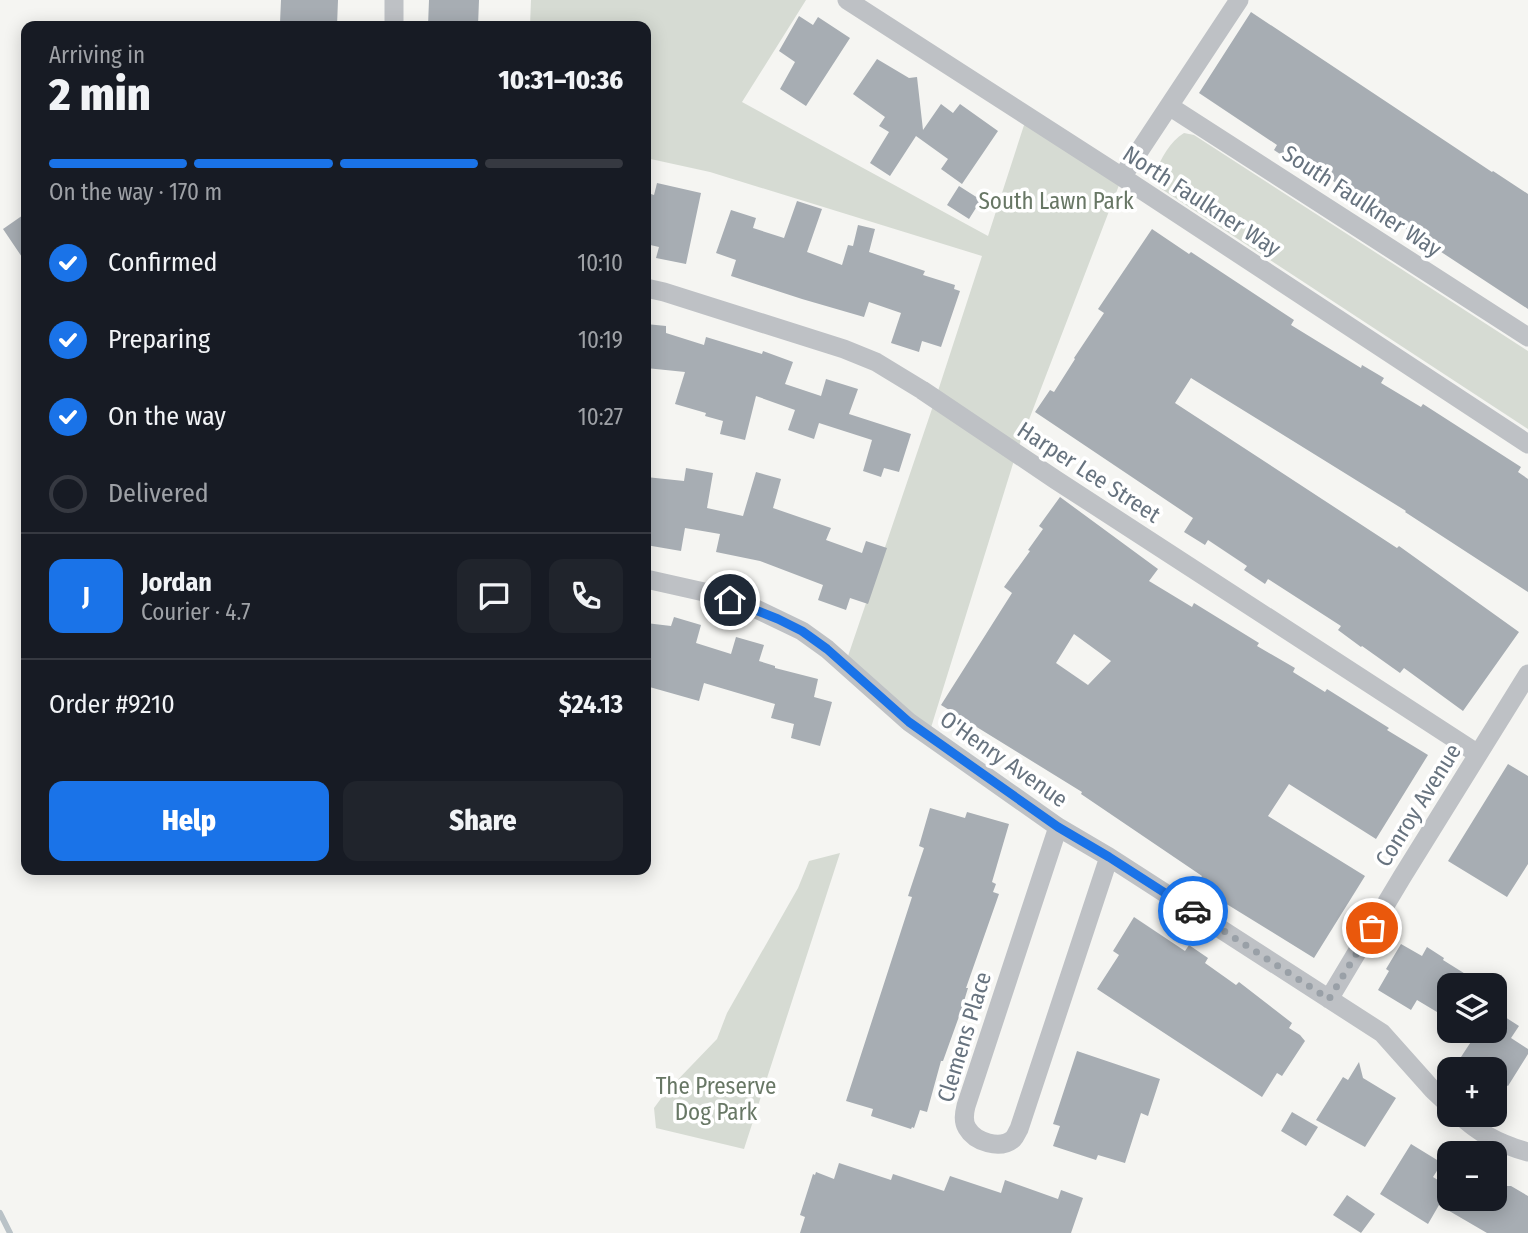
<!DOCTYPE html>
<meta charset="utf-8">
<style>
:root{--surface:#171b24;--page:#20242c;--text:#f1f3f6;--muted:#9ea1a6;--line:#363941;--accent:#1a73e8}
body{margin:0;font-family:"Fira Sans Condensed",sans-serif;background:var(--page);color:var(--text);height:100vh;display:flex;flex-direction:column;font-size:26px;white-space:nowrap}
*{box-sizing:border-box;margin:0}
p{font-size:23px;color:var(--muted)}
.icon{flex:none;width:38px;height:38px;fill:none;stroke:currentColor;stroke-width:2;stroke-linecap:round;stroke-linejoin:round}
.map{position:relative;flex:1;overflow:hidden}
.sheet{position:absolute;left:21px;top:21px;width:630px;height:854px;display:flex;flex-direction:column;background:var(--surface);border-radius:14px;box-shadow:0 4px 18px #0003}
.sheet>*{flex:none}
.controls{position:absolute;left:1437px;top:973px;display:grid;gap:14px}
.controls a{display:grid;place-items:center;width:70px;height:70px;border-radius:14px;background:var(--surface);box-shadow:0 4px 18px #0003;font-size:35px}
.pin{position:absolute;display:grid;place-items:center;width:60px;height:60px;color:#fff;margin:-30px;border:4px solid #fff;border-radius:50%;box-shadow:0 2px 7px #0007}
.courier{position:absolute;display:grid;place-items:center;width:70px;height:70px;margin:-35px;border:5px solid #1a73e8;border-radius:50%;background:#fff;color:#222;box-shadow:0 2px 9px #0007}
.overview em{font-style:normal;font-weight:800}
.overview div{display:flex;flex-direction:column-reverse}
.overview{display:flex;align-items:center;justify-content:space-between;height:119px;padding:0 28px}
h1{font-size:46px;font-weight:800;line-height:52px}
.bar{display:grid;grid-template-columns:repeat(4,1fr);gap:10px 7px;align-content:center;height:84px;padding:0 28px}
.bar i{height:9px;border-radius:5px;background:var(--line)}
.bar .selected{background:var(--accent)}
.bar p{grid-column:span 4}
.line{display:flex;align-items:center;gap:18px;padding:0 28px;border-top:2px solid var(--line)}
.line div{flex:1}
.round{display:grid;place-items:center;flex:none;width:74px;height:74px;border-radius:14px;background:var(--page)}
ol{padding:0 28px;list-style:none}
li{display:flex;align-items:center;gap:21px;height:77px}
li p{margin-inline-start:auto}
li .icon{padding:7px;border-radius:50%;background:var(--accent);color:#fff;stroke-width:4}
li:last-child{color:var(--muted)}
li i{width:38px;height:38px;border:4px solid var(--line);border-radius:50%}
.cta{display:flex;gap:14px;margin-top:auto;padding:14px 28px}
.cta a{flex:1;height:80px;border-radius:14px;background:var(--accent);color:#fff;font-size:28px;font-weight:800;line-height:80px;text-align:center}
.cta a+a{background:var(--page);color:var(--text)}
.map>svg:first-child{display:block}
</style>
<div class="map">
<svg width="1528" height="1233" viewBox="0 0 1528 1233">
<rect width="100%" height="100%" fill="#f5f5f2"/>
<!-- green -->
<path fill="#d6dbd3" d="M 531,0 L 806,0 L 742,102 L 988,236 L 1026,119 L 1121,180 L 1017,451 L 936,397 L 982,256 L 710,172 L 646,158 L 646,26 L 530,26 Z
M 1184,133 L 1194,135 L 1528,351 L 1528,429 L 1160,188 L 1155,173 C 1161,159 1170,141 1184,133 Z
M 935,400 L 1016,454 L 929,734 L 846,662 Z
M 840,853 L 744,1149 L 656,1128 L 654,1108 L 665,1093 L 717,1039 L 727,1013 L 798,888 L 809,861 Z"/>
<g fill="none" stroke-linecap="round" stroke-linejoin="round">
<!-- stream -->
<path stroke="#b9c2c7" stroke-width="6" d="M 0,1213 L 10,1233"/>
</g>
<!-- building -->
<path fill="#a7adb3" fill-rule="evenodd" d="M 281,0 L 338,0 L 337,26 L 280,23 Z
M 429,0 L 479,0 L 478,26 L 428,26 Z
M 1251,12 L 1492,172 L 1493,171 L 1528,194 L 1528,309 L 1298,158 L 1295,164 L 1274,150 L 1277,145 L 1199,93 Z
M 799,16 L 813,25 L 818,17 L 850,38 L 806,106 L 780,89 L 795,62 L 779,51 Z
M 877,59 L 909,78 L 917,77 L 923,130 L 941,104 L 953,113 L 960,104 L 998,131 L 962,184 L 941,169 L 948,159 L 916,136 L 890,176 L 870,163 L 889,132 L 879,126 L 885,117 L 853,94 Z
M 657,183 L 701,193 L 686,264 L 656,258 L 659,247 L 646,244 L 646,218 L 651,194 L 654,195 Z
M 959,186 L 981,200 L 969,219 L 947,205 Z
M 797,201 L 822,209 L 807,252 L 842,265 L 848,245 L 853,246 L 858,225 L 875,229 L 869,252 L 925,271 L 923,275 L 955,285 L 954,289 L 960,291 L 941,347 L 922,341 L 919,352 L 891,343 L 901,313 L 869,302 L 864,317 L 802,299 L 731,276 L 736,260 L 716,253 L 731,210 L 756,218 L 753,228 L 784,238 Z
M 26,213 L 26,263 L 3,229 Z
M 1152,229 L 1189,254 L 1191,252 L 1294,320 L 1291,325 L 1361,368 L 1362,365 L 1384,378 L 1381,383 L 1421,407 L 1423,404 L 1521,467 L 1518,472 L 1528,479 L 1528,592 L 1405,512 L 1406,511 L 1191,378 L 1175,403 L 1397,548 L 1399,546 L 1519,632 L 1463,711 L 1404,668 L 1400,673 L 1362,646 L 1361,647 L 1338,630 L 1341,626 L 1268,579 L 1265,584 L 1244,570 L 1247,566 L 1208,540 L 1205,545 L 1184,532 L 1193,518 L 1035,412 L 1050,390 L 1054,392 L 1075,359 L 1074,358 L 1104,313 L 1098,309 Z
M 646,324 L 666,326 L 666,333 L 704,345 L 706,337 L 762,354 L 763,351 L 793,362 L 785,384 L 821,396 L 826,379 L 858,389 L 849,414 L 911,434 L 899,472 L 884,468 L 881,477 L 863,471 L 872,440 L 819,423 L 814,439 L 788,430 L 795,410 L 756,396 L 745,440 L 720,434 L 723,421 L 705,416 L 706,413 L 675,404 L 685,372 L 646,368 Z
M 686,468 L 713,473 L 707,508 L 743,516 L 756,472 L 781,479 L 773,508 L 831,528 L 826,540 L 862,553 L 866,541 L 887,548 L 868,604 L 850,598 L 846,610 L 818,600 L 823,585 L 760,561 L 716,552 L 720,534 L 685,528 L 681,551 L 646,545 L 646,477 L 684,481 Z
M 1060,497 L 1158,569 L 1149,581 L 1192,607 L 1194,603 L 1259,643 L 1257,646 L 1295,668 L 1293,672 L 1325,692 L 1327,689 L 1389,728 L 1387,730 L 1428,755 L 1376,839 L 1289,784 L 1268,816 L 1365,876 L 1314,958 L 1220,900 L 1223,895 L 1199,880 L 1202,876 L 1081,794 L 1082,792 L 941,705 L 1012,593 L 1004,587 L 1030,551 L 1028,550 L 1043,529 L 1039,526 ZM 1074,634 L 1111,661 L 1088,685 L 1056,663 Z
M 674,617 L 701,625 L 696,643 L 731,654 L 736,637 L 764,645 L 759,661 L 775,666 L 775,668 L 818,679 L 814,697 L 832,702 L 820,746 L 791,738 L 794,724 L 771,718 L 775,704 L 704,683 L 699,701 L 646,686 L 646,623 L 671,626 Z
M 1508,764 L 1528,776 L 1528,864 L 1507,897 L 1448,861 Z
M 930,808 L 965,818 L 967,812 L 1009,824 L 992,882 L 996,884 L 993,892 L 999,894 L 966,988 L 968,988 L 961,1011 L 943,1061 L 941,1061 L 927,1112 L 920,1110 L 914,1128 L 912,1127 L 911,1129 L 871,1116 L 873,1109 L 846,1101 L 912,897 L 908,896 L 924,848 L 919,846 Z
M 1134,917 L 1185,951 L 1189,945 L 1208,958 L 1205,963 L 1236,985 L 1239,982 L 1292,1023 L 1289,1028 L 1300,1035 L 1305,1041 L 1282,1076 L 1277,1073 L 1262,1097 L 1097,989 L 1119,955 L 1113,951 Z
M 1401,944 L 1422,956 L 1427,947 L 1444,958 L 1443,960 L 1483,985 L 1449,985 L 1449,1004 L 1442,1015 L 1417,1000 L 1411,1010 L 1378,990 L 1389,971 L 1386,969 Z
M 1494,1010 L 1519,1026 L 1511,1038 L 1528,1049 L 1528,1054 L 1508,1086 L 1494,1078 L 1494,1069 L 1481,1069 L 1461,1057 L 1478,1031 L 1494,1031 Z
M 1077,1051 L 1160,1079 L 1148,1116 L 1141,1113 L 1125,1163 L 1098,1155 L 1096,1160 L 1053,1146 L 1060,1126 L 1053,1124 Z
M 1359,1062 L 1363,1078 L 1396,1098 L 1365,1147 L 1316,1120 L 1343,1077 L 1348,1080 Z
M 1292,1112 L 1318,1127 L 1306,1146 L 1281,1131 Z
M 1411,1144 L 1442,1163 L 1433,1177 L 1449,1187 L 1449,1199 L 1496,1199 L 1502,1188 L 1507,1186 L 1511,1186 L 1528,1196 L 1528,1233 L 1487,1233 L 1439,1205 L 1428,1224 L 1380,1194 Z
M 839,1163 L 891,1180 L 893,1174 L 944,1191 L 950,1176 L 1001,1193 L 1005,1180 L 1058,1199 L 1061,1190 L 1083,1198 L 1071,1233 L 800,1233 L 805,1217 L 800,1215 L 813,1174 L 815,1175 L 816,1172 L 834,1179 Z
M 1347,1195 L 1375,1214 L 1361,1233 L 1333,1215 Z"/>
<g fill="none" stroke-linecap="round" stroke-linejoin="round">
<!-- street -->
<path stroke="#bec1c5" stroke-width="19" d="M 394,0 L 394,26
M 847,0 L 1122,177 L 1528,444
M 1169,106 L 1528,337
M 1122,177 L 1239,0
M 646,288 L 664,292 L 844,349 L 876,362 L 922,390 L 1056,480 L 1478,754
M 646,579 L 713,594 L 748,605 L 802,631 L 827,649 L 909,722 L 1058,827 L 1109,857 L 1382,1033 L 1432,1089 L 1449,1105
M 1058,827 L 966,1106 C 964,1114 963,1121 967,1128 C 975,1142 1000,1150 1013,1139 C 1016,1136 1017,1132 1019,1129 L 1109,857
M 1329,999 L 1402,877 L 1528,674
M 1460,1115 C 1479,1134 1502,1145 1528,1152"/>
</g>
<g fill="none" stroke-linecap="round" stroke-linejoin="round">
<!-- done -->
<path stroke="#99a0a7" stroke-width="7" stroke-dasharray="0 12.6" d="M 1193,911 L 1329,999 L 1372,928"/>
<!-- route -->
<path stroke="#1a73e8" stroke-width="9" d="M 730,600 L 778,619 L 802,631 L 827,649 L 909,722 L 1058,827 L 1109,857 L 1193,911"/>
</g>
<g text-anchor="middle" stroke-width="7" stroke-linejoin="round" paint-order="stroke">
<!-- park labels -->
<g font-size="23" fill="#687765" stroke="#fff">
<text x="1056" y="209">South Lawn Park</text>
<text x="716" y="1094">The Preserve<tspan x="716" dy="26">Dog Park</tspan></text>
</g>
<!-- street labels -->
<g font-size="23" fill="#67737f" stroke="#fff">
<text transform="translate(1202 201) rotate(33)" y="8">North Faulkner Way</text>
<text transform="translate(1362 201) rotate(33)" y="8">South Faulkner Way</text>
<text transform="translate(1089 472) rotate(33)" y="8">Harper Lee Street</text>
<text transform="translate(1004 759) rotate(35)" y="8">O'Henry Avenue</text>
<text transform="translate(1418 805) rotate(-58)" y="8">Conroy Avenue</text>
<text transform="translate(964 1037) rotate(-73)" y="8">Clemens Place</text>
</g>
</g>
</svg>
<div class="controls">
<a><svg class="icon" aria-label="layers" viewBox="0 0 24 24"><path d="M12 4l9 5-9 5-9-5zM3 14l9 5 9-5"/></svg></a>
<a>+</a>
<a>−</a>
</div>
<div class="pin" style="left:1372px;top:928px;background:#ea580c"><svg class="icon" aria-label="bag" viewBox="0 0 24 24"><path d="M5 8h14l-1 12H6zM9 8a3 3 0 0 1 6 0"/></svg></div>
<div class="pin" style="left:730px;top:600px;background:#1f2937"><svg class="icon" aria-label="home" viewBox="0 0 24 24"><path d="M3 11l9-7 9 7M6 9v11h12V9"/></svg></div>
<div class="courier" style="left:1193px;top:911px"><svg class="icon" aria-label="car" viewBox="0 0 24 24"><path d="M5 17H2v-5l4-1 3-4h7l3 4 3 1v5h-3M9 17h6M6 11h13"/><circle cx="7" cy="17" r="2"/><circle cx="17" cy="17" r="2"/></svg></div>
<section class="sheet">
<div class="overview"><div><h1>2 min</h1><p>Arriving in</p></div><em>10:31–10:36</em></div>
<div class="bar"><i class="selected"></i><i class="selected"></i><i class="selected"></i><i></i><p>On the way · 170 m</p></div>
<ol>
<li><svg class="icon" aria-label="check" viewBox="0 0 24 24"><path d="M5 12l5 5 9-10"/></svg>Confirmed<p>10:10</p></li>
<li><svg class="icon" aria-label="check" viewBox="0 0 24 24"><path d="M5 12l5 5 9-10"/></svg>Preparing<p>10:19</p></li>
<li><svg class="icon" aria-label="check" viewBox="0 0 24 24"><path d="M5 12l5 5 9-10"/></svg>On the way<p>10:27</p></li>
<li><i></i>Delivered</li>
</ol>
<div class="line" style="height:126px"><b class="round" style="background:var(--accent);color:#fff">J</b><div><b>Jordan</b><p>Courier · 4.7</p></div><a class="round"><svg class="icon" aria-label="chat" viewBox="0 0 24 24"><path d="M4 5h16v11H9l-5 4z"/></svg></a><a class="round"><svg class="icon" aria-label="phone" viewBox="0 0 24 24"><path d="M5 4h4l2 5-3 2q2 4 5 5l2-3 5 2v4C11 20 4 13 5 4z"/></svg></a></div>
<div class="line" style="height:91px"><div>Order #9210</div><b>$24.13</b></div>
<div class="cta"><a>Help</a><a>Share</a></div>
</section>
</div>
